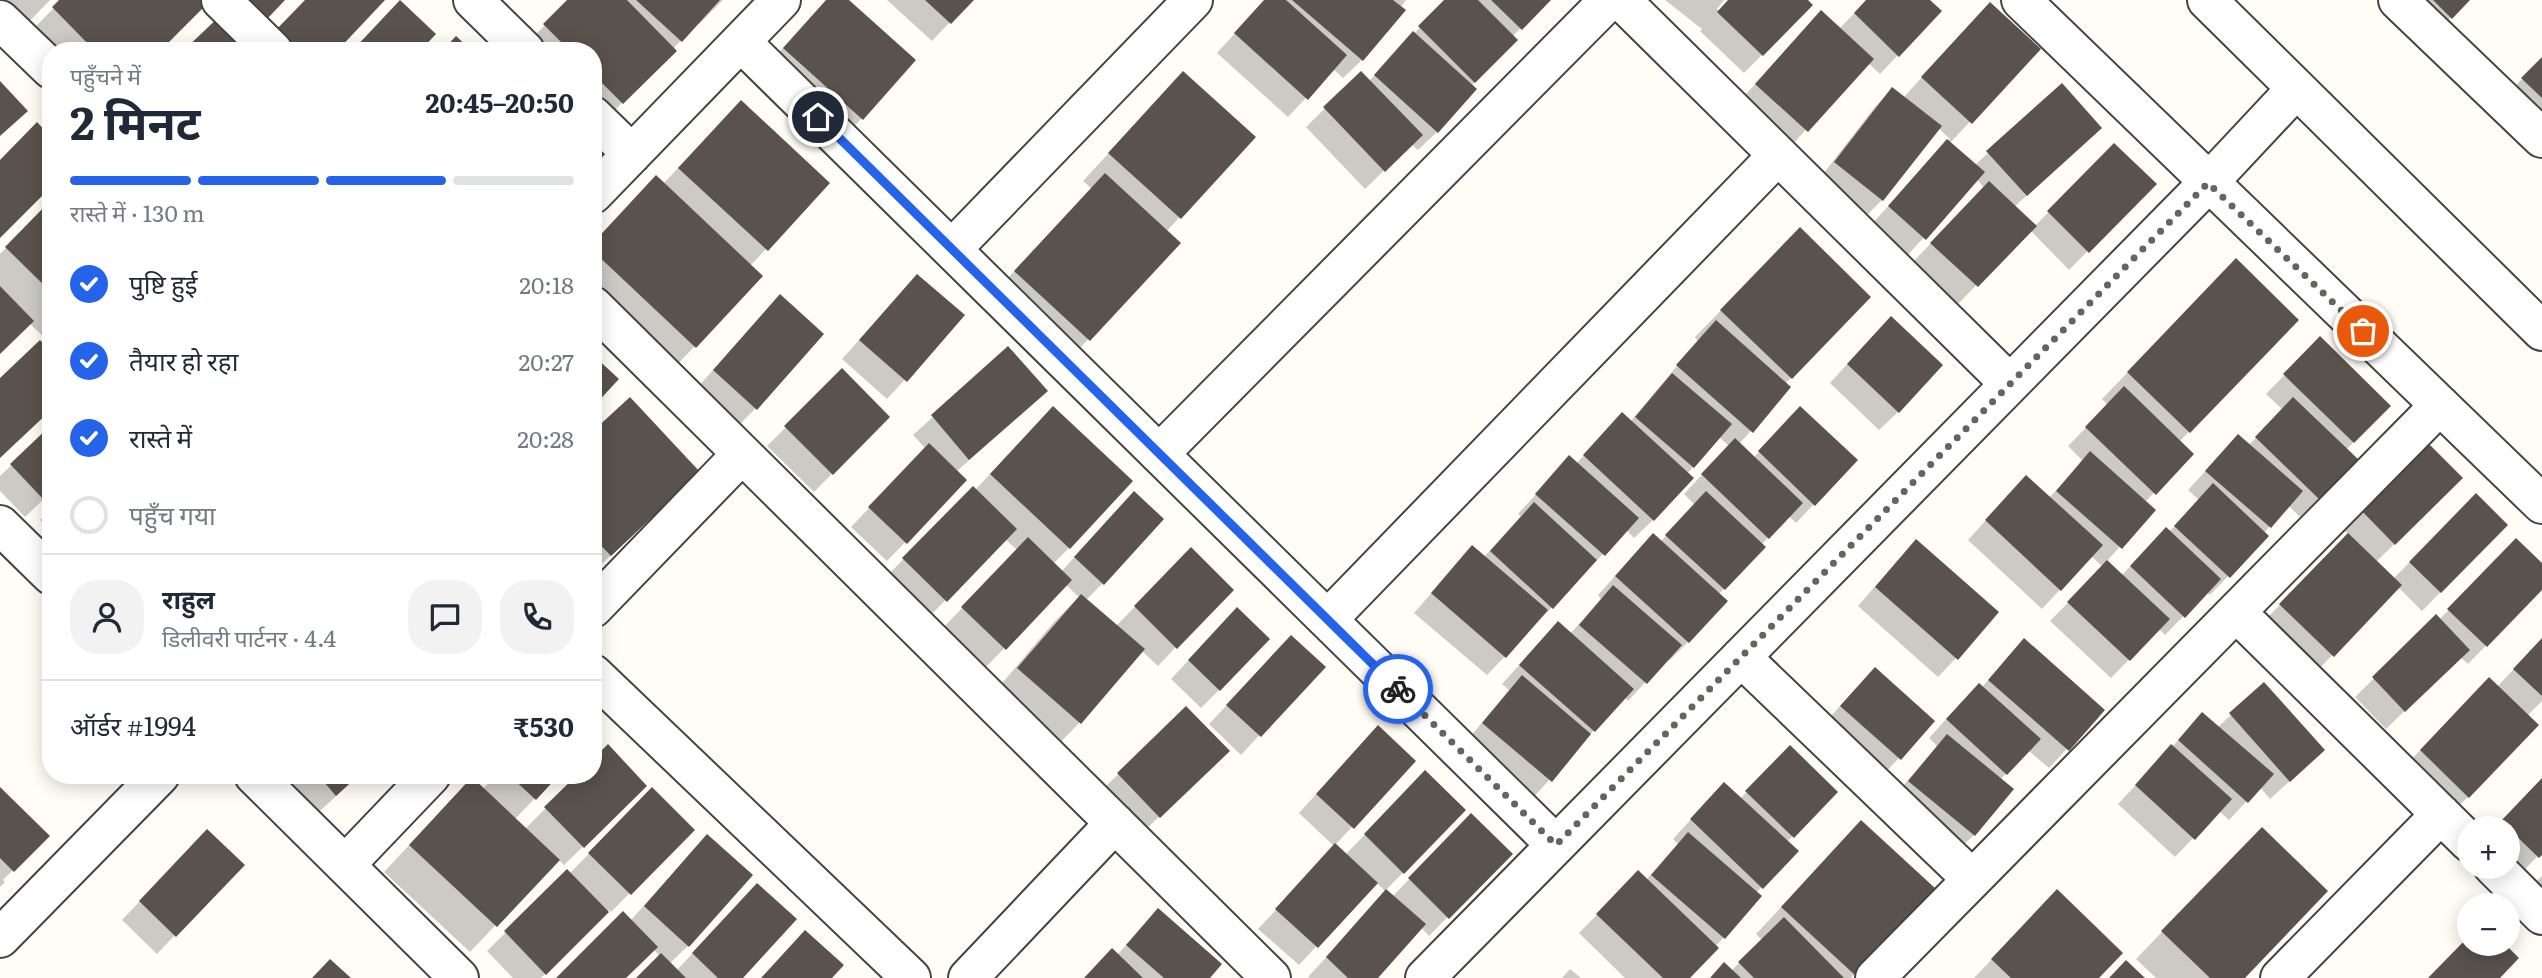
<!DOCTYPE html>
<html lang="hi">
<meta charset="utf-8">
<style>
:root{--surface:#fff;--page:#f2f2f3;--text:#1f2937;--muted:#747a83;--line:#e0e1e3;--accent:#2563eb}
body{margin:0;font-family:Literata,"Noto Sans Devanagari",serif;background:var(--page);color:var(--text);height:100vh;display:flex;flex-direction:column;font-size:26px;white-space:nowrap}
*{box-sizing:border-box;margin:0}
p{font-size:23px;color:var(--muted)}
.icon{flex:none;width:38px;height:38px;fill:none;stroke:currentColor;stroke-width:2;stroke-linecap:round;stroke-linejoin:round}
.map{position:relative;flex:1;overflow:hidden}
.details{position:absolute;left:42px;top:42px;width:560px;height:742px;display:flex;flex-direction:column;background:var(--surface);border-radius:28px;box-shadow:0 4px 18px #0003}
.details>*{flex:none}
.fabs{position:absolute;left:2457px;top:816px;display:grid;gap:14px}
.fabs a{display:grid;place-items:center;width:63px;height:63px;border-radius:50%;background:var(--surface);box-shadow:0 4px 18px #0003;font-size:35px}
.pin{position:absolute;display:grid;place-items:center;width:60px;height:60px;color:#fff;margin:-30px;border:4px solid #fff;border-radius:50%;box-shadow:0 2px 7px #0007}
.courier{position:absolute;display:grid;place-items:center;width:70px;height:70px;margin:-35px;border:5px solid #2563eb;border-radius:50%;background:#fff;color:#222;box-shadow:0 2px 9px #0007}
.overview em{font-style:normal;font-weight:700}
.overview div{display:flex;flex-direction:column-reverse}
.overview{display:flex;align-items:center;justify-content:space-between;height:119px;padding:0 28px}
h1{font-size:46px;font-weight:700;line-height:52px}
.bar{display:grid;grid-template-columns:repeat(4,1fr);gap:10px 7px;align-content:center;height:84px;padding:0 28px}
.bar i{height:9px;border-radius:5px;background:var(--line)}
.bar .on{background:var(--accent)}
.bar p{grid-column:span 4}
.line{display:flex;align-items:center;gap:18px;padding:0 28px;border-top:2px solid var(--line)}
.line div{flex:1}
.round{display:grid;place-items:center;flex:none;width:74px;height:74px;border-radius:28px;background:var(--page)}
ol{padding:0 28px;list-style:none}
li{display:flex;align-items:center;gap:21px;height:77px}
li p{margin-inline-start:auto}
li .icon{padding:7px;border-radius:50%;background:var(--accent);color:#fff;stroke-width:4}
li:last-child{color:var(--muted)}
li i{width:38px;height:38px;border:4px solid var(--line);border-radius:50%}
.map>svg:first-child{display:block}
</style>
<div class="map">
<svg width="2542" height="978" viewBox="0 0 2542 978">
<rect width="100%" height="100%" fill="#fffdf5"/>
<!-- shadow -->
<path fill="#0003" d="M 0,0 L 50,0 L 24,27 L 0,6 Z
M 62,0 L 282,0 L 265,19 L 223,16 L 207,1 L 157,51 L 51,51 L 27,35 Z
M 570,0 L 723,0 L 699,24 L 698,22 L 673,49 L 674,51 L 596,129 L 593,127 L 593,51 L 519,51 Z
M 827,0 L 846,0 L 862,118 L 836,145 L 758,75 Z
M 887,0 L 971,0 L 932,41 Z
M 1265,0 L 1406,0 L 1362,60 L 1343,78 L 1333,69 L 1288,117 L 1217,53 Z
M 1446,0 L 1548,0 L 1512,37 L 1516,40 L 1471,86 L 1475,89 L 1437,132 L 1418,150 L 1411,144 L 1365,189 L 1306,127 L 1361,73 L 1369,81 Z
M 1665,0 L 1724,0 L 1717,9 L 1719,11 L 1730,0 L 1805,0 L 1762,55 L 1744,73 L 1700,31 L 1702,29 Z
M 1867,0 L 1927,0 L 1898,55 L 1880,74 L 1868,63 L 1788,149 L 1738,103 L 1803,31 L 1839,29 Z
M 2380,0 L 2468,0 L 2425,44 Z
M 1971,23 L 2038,49 L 1950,143 L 1975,165 L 1988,153 L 2082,146 L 2014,207 L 2035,226 L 2114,145 L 2154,184 L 2069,270 L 2030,230 L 1958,304 L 1913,262 L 1984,188 L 1977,179 L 1906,257 L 1870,226 L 1950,139 L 1938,128 L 1882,200 L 1863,219 L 1817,182 L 1874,108 L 1892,89 L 1903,98 Z
M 2542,58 L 2542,134 L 2504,98 Z
M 1183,73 L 1253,137 L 1166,232 L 1178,244 L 1063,366 L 989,298 L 1092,189 L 1083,181 Z
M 715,129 L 828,183 L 750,266 L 761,277 L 669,373 L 593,302 L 593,243 L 663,184 Z
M 51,202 L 51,344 L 29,323 L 0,352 L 0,254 Z
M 1774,256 L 1869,297 L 1785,384 L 1789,388 L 1739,444 L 1753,458 L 1782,427 L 1814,504 L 1796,523 L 1789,516 L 1761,545 L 1764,547 L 1718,595 L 1725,601 L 1688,642 L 1669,661 L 1667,659 L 1628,701 L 1624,697 L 1532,799 L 1465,743 L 1509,690 L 1502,684 L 1540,642 L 1570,634 L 1601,599 L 1598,595 L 1635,554 L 1660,542 L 1695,505 L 1684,494 L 1729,446 L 1719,437 L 1687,474 L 1653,520 L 1634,538 L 1626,530 L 1487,675 L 1414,613 L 1472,547 L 1484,557 L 1521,516 L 1518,514 L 1569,458 L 1576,464 L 1604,433 L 1630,422 L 1698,341 L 1695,337 Z
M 917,276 L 963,316 L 887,399 L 842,359 Z
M 2210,287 L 2297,320 L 2179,442 L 2192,454 L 2145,502 L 2153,510 L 2106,562 L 2121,576 L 2148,548 L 2169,532 L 2199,500 L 2188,490 L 2220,455 L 2248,446 L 2283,410 L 2266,394 L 2320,339 L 2388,406 L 2346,450 L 2356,460 L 2300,517 L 2288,505 L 2264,533 L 2267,536 L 2210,595 L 2207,592 L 2165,635 L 2159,629 L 2111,678 L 2050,621 L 2103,567 L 2091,556 L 2042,609 L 1968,540 L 2008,496 L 2049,498 L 2083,461 L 2068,446 L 2108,405 L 2102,399 Z
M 780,296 L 756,408 L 737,427 L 696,389 Z
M 1873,336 L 1898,412 L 1879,430 L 1830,383 Z
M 1008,349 L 1046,391 L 956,472 L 965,480 L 887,561 L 851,527 L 926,449 L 913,435 Z
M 842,371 L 888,417 L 814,492 L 767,446 Z
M 51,427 L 51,492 L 25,517 L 0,491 L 0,476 Z
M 593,434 L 672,499 L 593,572 Z
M 1027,435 L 1069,548 L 1053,564 L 1061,572 L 1115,512 L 1103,583 L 1086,600 L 1116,626 L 1191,550 L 1176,647 L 1158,666 L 1141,650 L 1080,722 L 1054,749 L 992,695 L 1054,622 L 1079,597 L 1066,585 L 986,667 L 944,627 L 1017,550 L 1005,539 L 927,619 L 885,578 L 973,488 L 975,490 Z
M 2425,442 L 2461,478 L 2376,562 L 2393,579 L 2476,496 L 2506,525 L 2422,611 L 2398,587 L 2314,674 L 2262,623 L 2349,535 L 2340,526 Z
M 51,509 L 51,531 L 40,520 Z
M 2516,540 L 2542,566 L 2542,588 L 2468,664 L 2460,657 L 2386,729 L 2355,697 L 2436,617 L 2439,620 Z
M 1898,560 L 1956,658 L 1938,677 L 1858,606 Z
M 1219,628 L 1219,690 L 1201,708 L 1171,679 Z
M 2542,639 L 2542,701 L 2527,716 L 2468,797 L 2449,815 L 2402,769 L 2471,698 L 2497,687 Z
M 2024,641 L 2103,710 L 2049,768 L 2028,750 L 2000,780 L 2011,789 L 1974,835 L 1955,853 L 1891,800 L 1937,746 L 1929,738 L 1961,703 L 1982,687 Z
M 1273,656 L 1323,667 L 1241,755 L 1209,724 Z
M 2264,685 L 2304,768 L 2270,799 L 2260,787 L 2229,820 L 2219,811 L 2175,857 L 2118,804 L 2203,714 L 2218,727 Z
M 1857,687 L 1933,722 L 1881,777 L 1823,725 Z
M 1186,708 L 1209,769 L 1140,835 L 1100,792 Z
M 1360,746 L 1414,761 L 1335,845 L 1345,855 L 1425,773 L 1464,810 L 1385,891 L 1392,897 L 1471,815 L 1510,854 L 1429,936 L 1421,927 L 1375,978 L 1310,978 L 1308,977 L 1386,892 L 1376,882 L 1299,965 L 1258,929 L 1335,847 L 1299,813 Z
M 1790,748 L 1836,792 L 1787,842 L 1796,851 L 1756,893 L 1724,937 L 1687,978 L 1625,978 L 1579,933 L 1638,873 L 1646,880 L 1678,844 L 1673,839 L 1706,803 L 1740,799 Z
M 268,775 L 359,775 L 309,821 Z
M 496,775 L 557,775 L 515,819 L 525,829 L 579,775 L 645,786 L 564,865 L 558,859 L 470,952 L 384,872 L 446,806 L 483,789 Z
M 2542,780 L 2542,852 L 2519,875 L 2508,864 L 2508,828 L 2496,828 Z
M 0,789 L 47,836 L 3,880 L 5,882 L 0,887 Z
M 652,790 L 692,830 L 611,912 L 609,910 L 541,978 L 513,978 L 487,951 L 567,872 L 569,874 Z
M 1861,822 L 1933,889 L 1851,978 L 1711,978 L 1731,971 L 1762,940 L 1756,934 Z
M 707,836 L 688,946 L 669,964 L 676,971 L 739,904 L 740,978 L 638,978 L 660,956 L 653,949 L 624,978 L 558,978 L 630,921 Z
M 189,850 L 175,935 L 157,954 L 122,920 Z
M 2236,855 L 2242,978 L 2156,978 L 2136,959 Z
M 2542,876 L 2542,895 L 2533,885 Z
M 1159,910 L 1208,978 L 1085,978 L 1117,955 Z
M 2031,918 L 2096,978 L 1974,978 Z
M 1570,969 L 1581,978 L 1562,978 Z"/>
<!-- building -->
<path fill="#5a524d" d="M 59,0 L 207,0 L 209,2 L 160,51 L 95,51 L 52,7 Z
M 244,0 L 285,0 L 266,20 Z
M 305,0 L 385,0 L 337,51 L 290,51 L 272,34 Z
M 400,0 L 436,34 L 420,51 L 352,51 Z
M 567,0 L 627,0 L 677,51 L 623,104 L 593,74 L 593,51 L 570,51 L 543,24 Z
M 636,0 L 720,0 L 682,42 Z
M 826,0 L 849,0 L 916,60 L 863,120 L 783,48 Z
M 925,0 L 974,0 L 951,24 Z
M 1264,0 L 1286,0 L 1347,55 L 1308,100 L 1234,33 Z
M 1292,0 L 1393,0 L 1406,10 L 1363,61 Z
M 1444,0 L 1478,0 L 1518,40 L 1475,83 L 1418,26 Z
M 1491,0 L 1551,0 L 1522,30 Z
M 1728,0 L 1808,0 L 1813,5 L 1763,56 L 1717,12 Z
M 1866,0 L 1930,0 L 1942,11 L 1899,57 L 1854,13 Z
M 2433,0 L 2470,0 L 2452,19 Z
M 1990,2 L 2041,49 L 1972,124 L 1921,77 Z
M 1821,10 L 1874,59 L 1808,132 L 1755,84 Z
M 223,13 L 257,51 L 183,51 Z
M 1413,31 L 1477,89 L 1438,133 L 1374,75 Z
M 456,36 L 472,51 L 442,51 Z
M 2542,57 L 2542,98 L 2521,78 Z
M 1183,71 L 1256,137 L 1181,219 L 1108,153 Z
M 1361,71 L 1423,135 L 1385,172 L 1323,107 Z
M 0,81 L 28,111 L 0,136 Z
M 2062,83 L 2102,128 L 2027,196 L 1986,151 Z
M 1892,87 L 1942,126 L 1883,201 L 1834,162 Z
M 741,100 L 830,183 L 768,251 L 678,168 Z
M 37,122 L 51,137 L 51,187 L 0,238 L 0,160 Z
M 1947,139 L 1985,172 L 1926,240 L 1888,206 Z
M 2114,143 L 2157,184 L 2089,253 L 2047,211 Z
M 1105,173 L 1181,243 L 1090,341 L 1014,271 Z
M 656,175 L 763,276 L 696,348 L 593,251 L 593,243 Z
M 1989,181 L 2037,226 L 1978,287 L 1930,243 Z
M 51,200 L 51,292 L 5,247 Z
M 1800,227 L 1871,297 L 1792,379 L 1720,310 Z
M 2236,258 L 2299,320 L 2190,433 L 2127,372 Z
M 917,274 L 965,315 L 907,382 L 859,340 Z
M 0,286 L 34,321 L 0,354 Z
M 780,294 L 824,334 L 757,410 L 713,370 Z
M 1891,316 L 1943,365 L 1899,413 L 1847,364 Z
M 1716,320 L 1791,387 L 1753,433 L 1676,365 Z
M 2320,336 L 2391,406 L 2354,443 L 2283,374 Z
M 40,340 L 51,351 L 51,410 L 0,458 L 0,378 Z
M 1008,346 L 1048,391 L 969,460 L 931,415 Z
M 593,355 L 619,379 L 593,407 Z
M 842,368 L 890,417 L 833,475 L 784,426 Z
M 1672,373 L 1732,424 L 1694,468 L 1635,417 Z
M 2124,386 L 2194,454 L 2156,495 L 2085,427 Z
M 630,397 L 700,472 L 611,556 L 593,537 L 593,431 Z
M 2293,397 L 2359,460 L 2320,500 L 2255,437 Z
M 1053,406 L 1133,481 L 1070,549 L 990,474 Z
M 1800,406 L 1858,460 L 1815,506 L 1758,451 Z
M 1622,412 L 1694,478 L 1654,521 L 1583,455 Z
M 51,425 L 51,494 L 44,500 L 10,464 Z
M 2238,434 L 2303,491 L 2271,528 L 2205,471 Z
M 1735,438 L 1803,503 L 1769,539 L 1701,474 Z
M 2425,440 L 2463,478 L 2395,545 L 2357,506 Z
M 929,443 L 967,480 L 907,544 L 868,507 Z
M 2090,451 L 2156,510 L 2122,549 L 2056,491 Z
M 1569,455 L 1639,518 L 1605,556 L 1535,494 Z
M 2026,475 L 2103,545 L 2061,591 L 1985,520 Z
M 2213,483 L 2269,536 L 2230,578 L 2174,526 Z
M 973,486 L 1017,529 L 947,602 L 902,558 Z
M 1134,491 L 1164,519 L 1104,585 L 1074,557 Z
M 1706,491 L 1766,547 L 1725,590 L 1665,535 Z
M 2476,493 L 2508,525 L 2441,593 L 2409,562 Z
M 1534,502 L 1597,560 L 1553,609 L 1490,551 Z
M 2166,527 L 2221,579 L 2185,618 L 2130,566 Z
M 1653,533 L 1728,601 L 1689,643 L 1615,576 Z
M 2348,533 L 2402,585 L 2334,657 L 2279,604 Z
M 1028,537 L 1072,580 L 1006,650 L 961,607 Z
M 2516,538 L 2542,563 L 2542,590 L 2487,647 L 2447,609 Z
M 1916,539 L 1999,612 L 1958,660 L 1875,587 Z
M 1472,545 L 1548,610 L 1506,658 L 1431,593 Z
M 1191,547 L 1234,590 L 1177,649 L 1134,606 Z
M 2107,560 L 2170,619 L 2130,661 L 2067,602 Z
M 1613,585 L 1682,645 L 1647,684 L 1579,625 Z
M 1081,594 L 1145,649 L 1081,724 L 1017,668 Z
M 1237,607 L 1270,639 L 1220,691 L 1188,660 Z
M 2436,614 L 2470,650 L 2405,712 L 2372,677 Z
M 1558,621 L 1634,689 L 1595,732 L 1519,665 Z
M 1291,635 L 1326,667 L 1261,737 L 1226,705 Z
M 2024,638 L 2105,710 L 2069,751 L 1988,680 Z
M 2542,638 L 2542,696 L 2513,669 Z
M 1875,667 L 1935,721 L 1901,760 L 1840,706 Z
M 1522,675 L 1591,734 L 1552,782 L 1482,723 Z
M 2489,677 L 2539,725 L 2469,798 L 2420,750 Z
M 2264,682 L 2325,750 L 2290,782 L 2229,713 Z
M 1979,683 L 2041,739 L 2007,775 L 1946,719 Z
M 1186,706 L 1230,751 L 1160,818 L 1117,773 Z
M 2202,712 L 2274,774 L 2248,803 L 2178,740 Z
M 1378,725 L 1416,761 L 1354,829 L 1316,794 Z
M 1947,734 L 2014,789 L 1975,836 L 1908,781 Z
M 608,744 L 647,786 L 584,848 L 544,807 L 577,775 L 593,775 L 593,759 Z
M 2171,744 L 2232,799 L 2195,840 L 2135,785 Z
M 1790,745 L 1838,792 L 1794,838 L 1745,791 Z
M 1425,770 L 1466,810 L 1404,874 L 1364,834 Z
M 318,775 L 359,775 L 336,796 Z
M 509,775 L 559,775 L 536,800 Z
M 472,777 L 560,860 L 497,927 L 409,845 Z
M 2542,778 L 2542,855 L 2539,858 L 2501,821 Z
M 1724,782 L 1799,851 L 1763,889 L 1690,819 Z
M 0,787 L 50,836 L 14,872 L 0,858 Z
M 652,787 L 695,830 L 631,895 L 588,853 Z
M 1471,813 L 1513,854 L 1449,919 L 1408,878 Z
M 1861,820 L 1936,889 L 1856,976 L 1781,907 Z
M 2262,827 L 2328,891 L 2245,978 L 2210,978 L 2161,931 Z
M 207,829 L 245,865 L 176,937 L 139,901 Z
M 1688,832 L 1762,896 L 1725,939 L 1651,875 Z
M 707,834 L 753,875 L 689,947 L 644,906 Z
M 1335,843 L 1378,883 L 1318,948 L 1275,909 Z
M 567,869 L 609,912 L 546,975 L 504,931 Z
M 1638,870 L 1719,948 L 1690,978 L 1663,978 L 1596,914 Z
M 757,883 L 797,919 L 743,978 L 718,978 L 692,953 Z
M 1386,889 L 1426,924 L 1378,978 L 1348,978 L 1326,957 Z
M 2057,889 L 2123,953 L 2099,978 L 2011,978 L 1991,959 Z
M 1158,908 L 1222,964 L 1210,978 L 1164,978 L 1126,945 Z
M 623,911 L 658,947 L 626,978 L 556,978 Z
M 1784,917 L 1844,978 L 1754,978 L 1738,962 Z
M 805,930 L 844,965 L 832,978 L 761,978 Z
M 2469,936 L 2469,943 L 2504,943 L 2519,958 L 2500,978 L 2428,978 Z
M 1112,948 L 1143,978 L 1084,978 Z
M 661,953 L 686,978 L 636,978 Z
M 330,959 L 351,978 L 312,978 Z
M 2126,960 L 2145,978 L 2109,978 Z
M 1724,962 L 1741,978 L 1710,978 Z"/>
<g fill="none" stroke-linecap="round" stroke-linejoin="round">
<!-- minor casing -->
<g stroke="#444" stroke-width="42">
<path id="minor" d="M 221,0 L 273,51
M 473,0 L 525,51
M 1621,0 L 2010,384
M 2021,0 L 2542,504
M 2398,0 L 2542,138
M 0,20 L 51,69
M 741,42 L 1556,845
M 593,116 L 632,154
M 593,194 L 781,0
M 952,249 L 1193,0
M 593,306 L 1271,978
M 1159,454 L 1609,0
M 0,525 L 51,575
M 593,608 L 742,454
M 2236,612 L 2469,842
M 1328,619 L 1778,155
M 1741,657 L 1972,879
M 593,674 L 911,978
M 254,775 L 459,978
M 345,865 L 431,775
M 2493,866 L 2542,915
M 0,938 L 160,775
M 968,978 L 1115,823
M 1425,978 L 2208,183 L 2296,89
M 1875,978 L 2440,405
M 2280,978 L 2441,814"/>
</g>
<!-- tertiary casing -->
<g stroke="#444" stroke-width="42">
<path id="tertiary" d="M 2207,0 L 2542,331"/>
</g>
<!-- minor -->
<use href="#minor" stroke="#fff" stroke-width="38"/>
<!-- tertiary -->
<use href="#tertiary" stroke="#fff" stroke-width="38"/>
</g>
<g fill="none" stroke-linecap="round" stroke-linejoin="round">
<!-- done -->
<path stroke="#646461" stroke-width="7" stroke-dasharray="0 12.6" d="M 1398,689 L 1556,845 L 2208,183 L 2363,331"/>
<!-- route -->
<path stroke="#2563eb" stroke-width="9" d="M 818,117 L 1398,689"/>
</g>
</svg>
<div class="fabs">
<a>+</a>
<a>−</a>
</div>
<div class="pin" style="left:2363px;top:331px;background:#ea580c"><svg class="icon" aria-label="bag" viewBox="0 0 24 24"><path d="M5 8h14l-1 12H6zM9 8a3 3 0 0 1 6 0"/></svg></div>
<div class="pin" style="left:818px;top:117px;background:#1f2937"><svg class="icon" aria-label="home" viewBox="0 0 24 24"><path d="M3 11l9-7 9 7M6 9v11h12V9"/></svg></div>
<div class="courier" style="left:1398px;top:689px"><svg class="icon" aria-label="bike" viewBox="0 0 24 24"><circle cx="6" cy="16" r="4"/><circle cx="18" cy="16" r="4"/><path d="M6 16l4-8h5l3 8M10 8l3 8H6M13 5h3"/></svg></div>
<section class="details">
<div class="overview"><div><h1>2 मिनट</h1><p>पहुँचने में</p></div><em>20:45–20:50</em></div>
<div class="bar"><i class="on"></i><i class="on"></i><i class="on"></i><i></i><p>रास्ते में · 130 m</p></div>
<ol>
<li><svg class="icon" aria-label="check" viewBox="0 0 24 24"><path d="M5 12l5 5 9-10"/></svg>पुष्टि हुई<p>20:18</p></li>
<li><svg class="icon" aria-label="check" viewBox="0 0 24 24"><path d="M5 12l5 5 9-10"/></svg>तैयार हो रहा<p>20:27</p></li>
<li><svg class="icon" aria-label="check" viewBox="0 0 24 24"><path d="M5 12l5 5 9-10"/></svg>रास्ते में<p>20:28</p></li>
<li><i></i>पहुँच गया</li>
</ol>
<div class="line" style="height:126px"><a class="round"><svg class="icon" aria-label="person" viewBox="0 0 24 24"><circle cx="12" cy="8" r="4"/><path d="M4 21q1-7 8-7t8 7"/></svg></a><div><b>राहुल</b><p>डिलीवरी पार्टनर · 4.4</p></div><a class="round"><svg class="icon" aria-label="chat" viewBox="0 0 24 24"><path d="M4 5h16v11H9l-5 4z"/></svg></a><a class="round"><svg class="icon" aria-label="phone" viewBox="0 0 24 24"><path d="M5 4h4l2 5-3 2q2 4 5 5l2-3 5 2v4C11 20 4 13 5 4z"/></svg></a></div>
<div class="line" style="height:91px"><div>ऑर्डर #1994</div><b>₹530</b></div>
</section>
</div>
